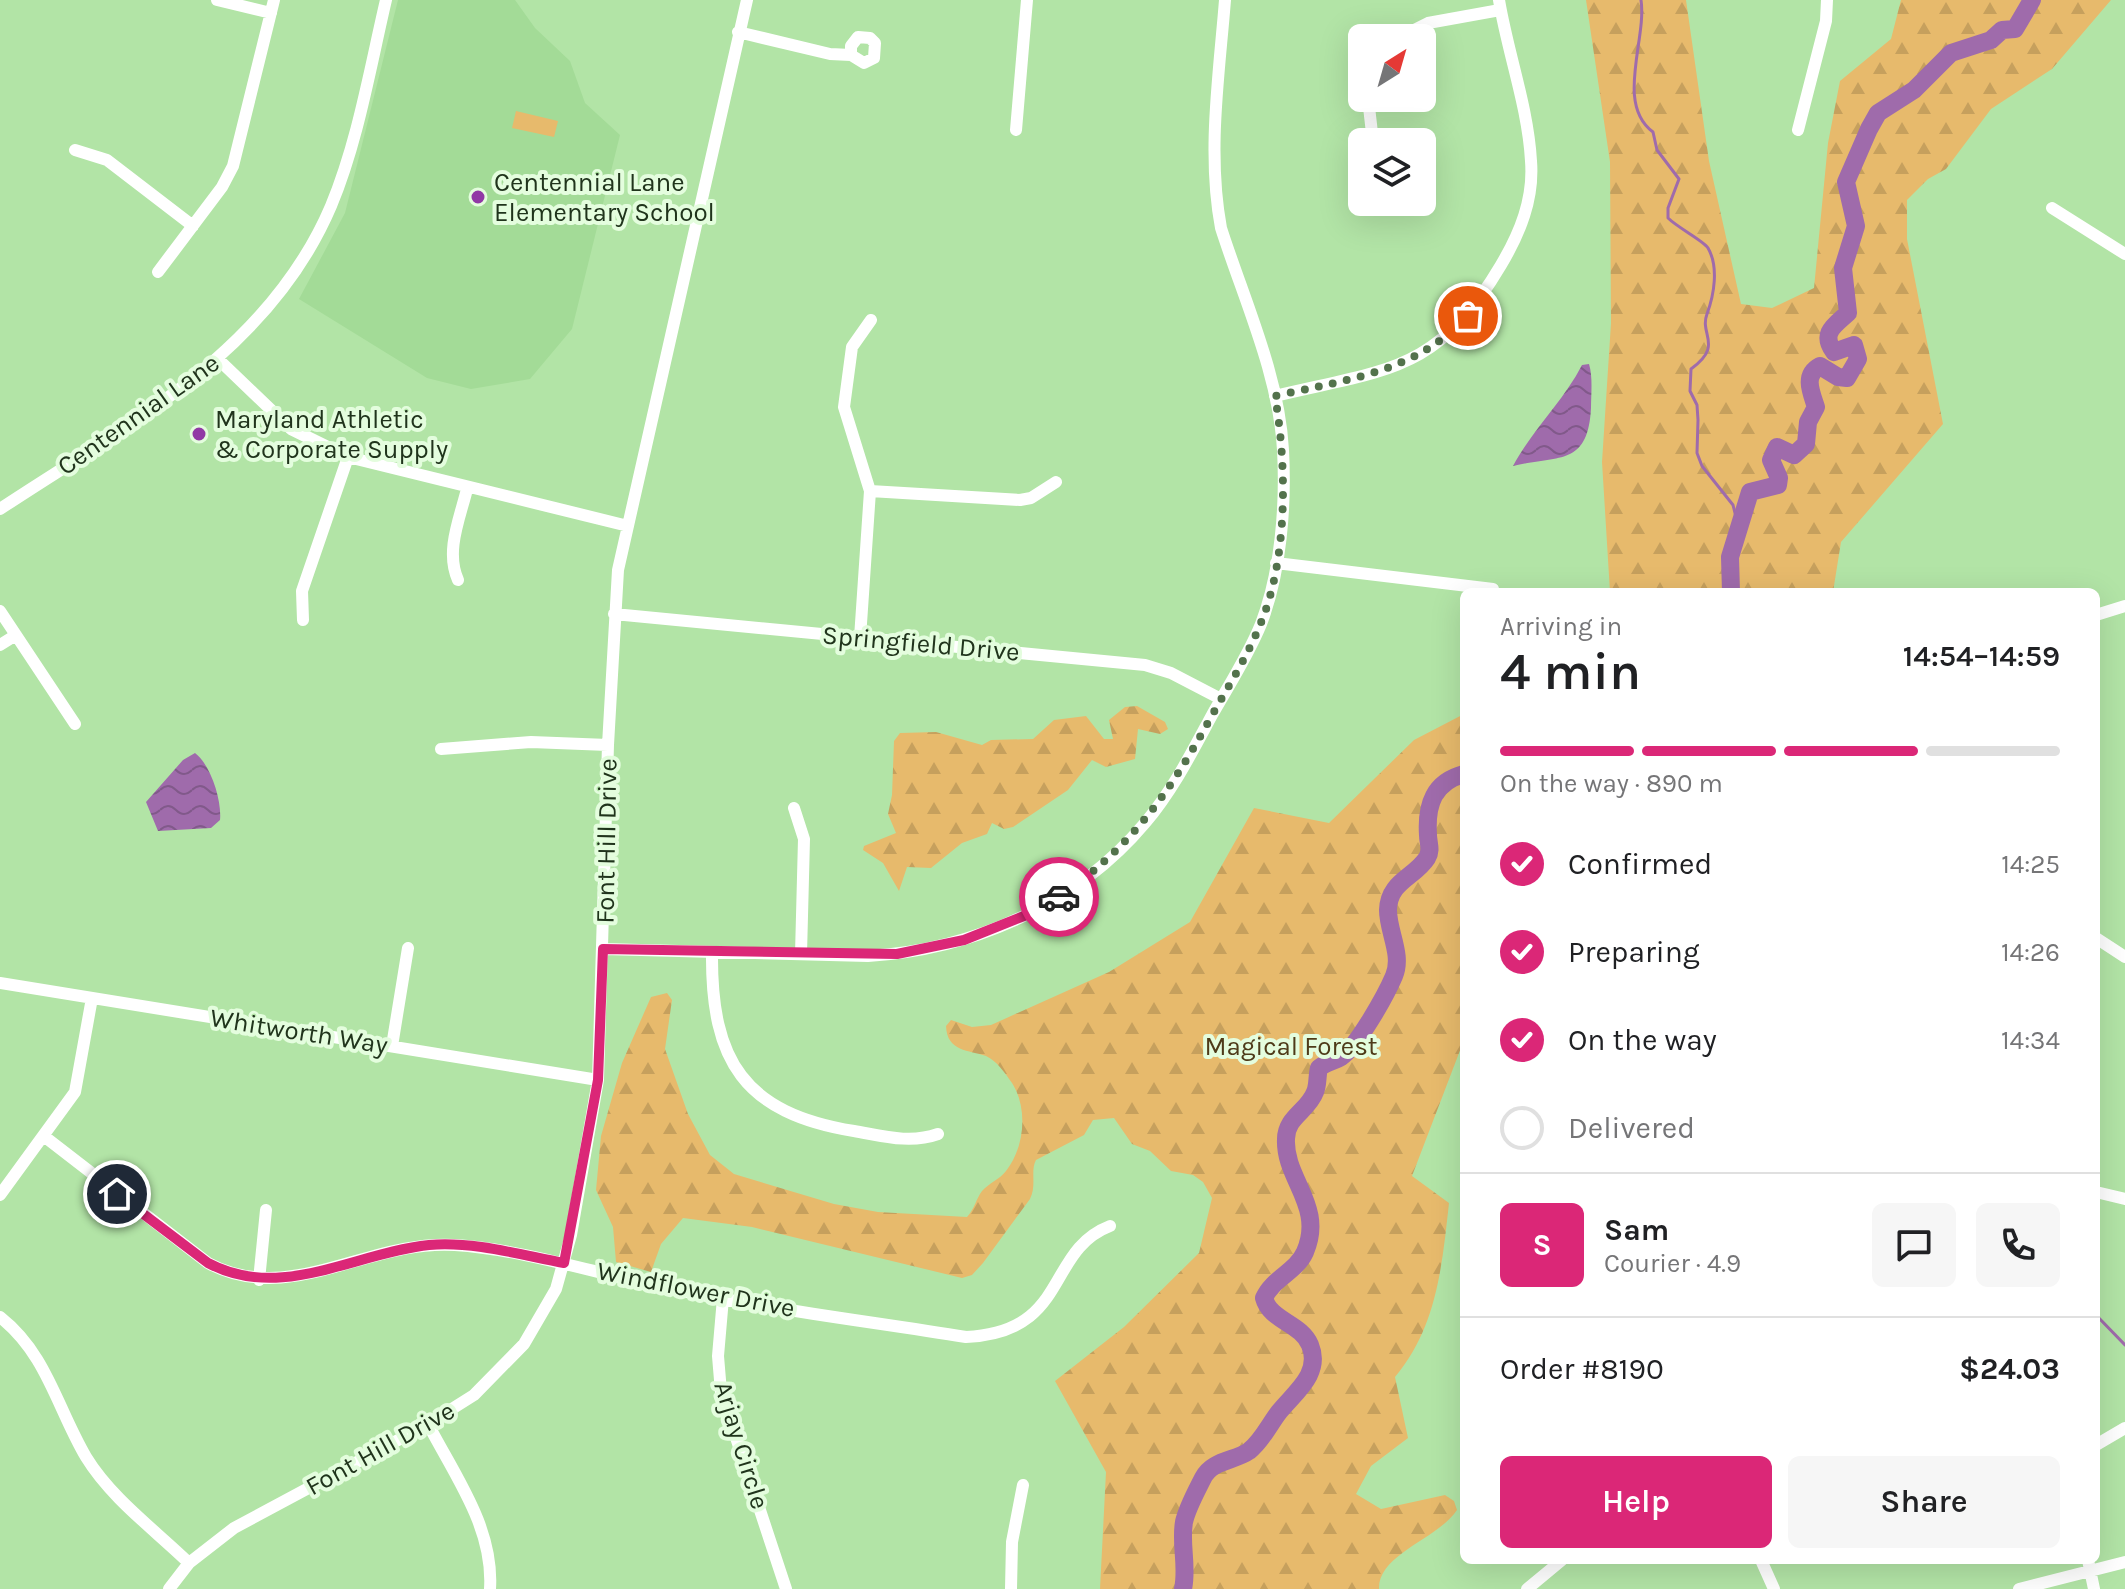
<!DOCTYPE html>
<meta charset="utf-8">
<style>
:root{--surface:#fff;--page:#f6f6f6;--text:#202124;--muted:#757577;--line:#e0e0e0;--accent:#db2777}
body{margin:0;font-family:Karla,sans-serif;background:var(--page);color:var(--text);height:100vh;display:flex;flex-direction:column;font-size:30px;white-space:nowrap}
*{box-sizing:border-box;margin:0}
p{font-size:26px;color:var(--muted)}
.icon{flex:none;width:44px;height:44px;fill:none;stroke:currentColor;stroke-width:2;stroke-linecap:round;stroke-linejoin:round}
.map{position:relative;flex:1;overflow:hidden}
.drawer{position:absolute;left:1460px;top:588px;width:640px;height:976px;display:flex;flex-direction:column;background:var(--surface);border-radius:12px;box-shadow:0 8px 32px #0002}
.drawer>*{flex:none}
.needle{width:52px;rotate:37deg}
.controls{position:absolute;left:1348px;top:24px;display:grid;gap:16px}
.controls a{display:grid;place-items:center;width:88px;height:88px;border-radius:12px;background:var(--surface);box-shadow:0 8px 32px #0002;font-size:40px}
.pin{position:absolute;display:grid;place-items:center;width:68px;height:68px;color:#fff;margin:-34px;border:4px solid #fff;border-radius:50%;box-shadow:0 2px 8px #0007}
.courier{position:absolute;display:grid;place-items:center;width:80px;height:80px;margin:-40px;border:6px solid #db2777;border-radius:50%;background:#fff;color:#222;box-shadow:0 2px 10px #0007}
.head em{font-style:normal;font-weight:600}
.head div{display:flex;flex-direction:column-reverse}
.head{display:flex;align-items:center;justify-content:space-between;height:136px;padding:0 40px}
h1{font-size:52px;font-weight:600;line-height:60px}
.bar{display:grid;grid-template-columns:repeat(4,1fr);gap:12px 8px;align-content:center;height:96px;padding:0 40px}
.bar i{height:10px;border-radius:6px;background:var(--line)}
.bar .selected{background:var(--accent)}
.bar p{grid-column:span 4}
.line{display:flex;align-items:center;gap:20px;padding:0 40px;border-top:2px solid var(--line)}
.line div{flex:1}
.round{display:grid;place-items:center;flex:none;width:84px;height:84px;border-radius:12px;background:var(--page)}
ol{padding:0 40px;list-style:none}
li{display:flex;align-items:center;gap:24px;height:88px}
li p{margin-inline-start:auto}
li .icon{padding:8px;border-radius:50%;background:var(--accent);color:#fff;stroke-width:4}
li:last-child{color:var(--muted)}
li i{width:44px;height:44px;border:4px solid var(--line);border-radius:50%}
.primary-button{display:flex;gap:16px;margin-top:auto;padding:16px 40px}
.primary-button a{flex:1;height:92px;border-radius:12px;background:var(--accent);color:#fff;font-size:32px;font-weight:600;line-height:92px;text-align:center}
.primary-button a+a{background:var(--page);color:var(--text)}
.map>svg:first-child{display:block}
</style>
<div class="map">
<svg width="2125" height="1589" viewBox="0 0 2125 1589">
<defs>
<pattern id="forest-firs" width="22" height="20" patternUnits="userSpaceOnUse" patternTransform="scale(2)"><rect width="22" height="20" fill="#e7ba6c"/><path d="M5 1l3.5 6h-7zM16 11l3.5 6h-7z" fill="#c6a05d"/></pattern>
<pattern id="water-waves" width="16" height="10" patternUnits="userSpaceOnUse" patternTransform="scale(2)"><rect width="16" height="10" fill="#9f6bab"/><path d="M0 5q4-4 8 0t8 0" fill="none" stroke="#81598a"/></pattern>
</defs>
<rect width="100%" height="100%" fill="#b2e4a6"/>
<!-- built -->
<path fill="#a3db97" d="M 398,0 L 515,0 L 535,28 L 570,61 L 585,103 L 620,135 L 572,329 L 530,379 L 471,389 L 427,378 L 299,299 L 345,213 Z"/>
<!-- forest -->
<path fill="url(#forest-firs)" d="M 1586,0 L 1686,0 L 1709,161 L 1741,304 L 1772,308 L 1814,288 L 1828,143 L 1840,81 L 1891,39 L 1901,0 L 2111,0 L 2052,69 L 1991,109 L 1946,169 L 1928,179 L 1907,200 L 1907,239 L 1943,424 L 1841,542 L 1833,592 L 1610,592 L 1602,462 L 1611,323 L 1610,162 Z
M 1137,706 L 1165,722 L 1168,729 L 1160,734 L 1138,729 L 1135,759 L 1106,767 L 1092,760 L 1068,790 L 1013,827 L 1004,829 L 992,823 L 987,834 L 962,843 L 931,868 L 907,867 L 899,891 L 883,863 L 863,850 L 864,846 L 896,833 L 888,814 L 892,795 L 894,741 L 900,733 L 936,732 L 982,745 L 991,740 L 1033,739 L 1054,720 L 1086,716 L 1104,739 L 1113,739 L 1109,720 L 1125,707 Z
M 1464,714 L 1464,1040 L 1412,1176 L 1449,1203 C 1442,1266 1437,1327 1395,1377 L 1408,1438 L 1371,1466 L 1356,1494 L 1381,1509 L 1445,1495 L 1454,1501 L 1457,1510 C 1438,1539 1378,1554 1379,1589 L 1100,1589 L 1106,1472 L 1055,1381 L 1124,1327 L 1199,1253 L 1212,1198 L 1203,1182 L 1193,1175 L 1171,1171 L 1150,1151 L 1132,1144 L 1114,1118 L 1093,1120 L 1084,1135 L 1036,1160 C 1030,1171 1037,1185 1030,1199 L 983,1263 L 972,1275 L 962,1278 L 752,1227 L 683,1218 L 661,1244 L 651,1272 L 616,1262 L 613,1227 L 596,1190 L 601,1136 L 622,1063 L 651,997 L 667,993 L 672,1000 L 665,1049 L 688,1114 L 710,1155 L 734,1174 L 834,1204 L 878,1212 L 967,1217 C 975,1208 976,1199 982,1191 C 989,1183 1000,1179 1006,1171 C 1025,1147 1028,1108 1012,1083 C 1005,1073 997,1061 986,1056 C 969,1050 947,1052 946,1026 L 951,1020 L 972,1027 L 991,1025 L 1109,972 L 1190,922 L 1254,808 L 1329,823 L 1414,740 Z"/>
<!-- garden -->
<path fill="#e7ba6c" d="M 516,111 L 558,121 L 554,137 L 512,128 Z"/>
<!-- water -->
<path fill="url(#water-waves)" d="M 1589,364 C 1593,377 1591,394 1591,408 C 1588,467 1558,455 1513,466 C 1532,430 1563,402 1582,365 Z
M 195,753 C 211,765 222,801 220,820 L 211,828 L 158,831 L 146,802 L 183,760 Z"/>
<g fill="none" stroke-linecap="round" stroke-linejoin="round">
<!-- stream -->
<path stroke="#9f6bab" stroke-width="3" d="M 1641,0 C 1647,39 1615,104 1653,132 L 1657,150 L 1679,179 L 1668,208 L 1668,218 C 1678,228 1704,241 1708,248 C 1719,267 1714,295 1707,314 C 1699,335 1724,345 1691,369 L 1690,391 L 1697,405 L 1698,420 L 1697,453 L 1702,466 L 1733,505 L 1739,529
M 2096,1315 L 2125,1345"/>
<!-- river -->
<path stroke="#9f6bab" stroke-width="18" d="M 1731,592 L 1730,557 L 1750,492 L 1778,485 L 1779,478 L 1771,460 L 1777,447 L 1794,455 L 1806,444 L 1808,422 L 1816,407 C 1811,392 1803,375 1820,366 L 1838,377 L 1847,378 L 1858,359 L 1854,345 L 1834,352 C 1820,333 1835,325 1848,313 L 1843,268 L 1856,226 L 1846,182 L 1869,129 L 1878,113 L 1914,90 L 1951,53 L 1991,40 L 2002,30 L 2015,29 L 2032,0
M 1183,1589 C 1188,1566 1180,1544 1184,1522 C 1187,1508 1197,1490 1203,1478 C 1212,1460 1235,1461 1249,1451 C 1262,1441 1269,1425 1279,1412 C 1294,1393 1322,1374 1310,1345 C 1301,1323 1270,1321 1264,1298 C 1273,1278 1296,1272 1305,1252 C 1325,1206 1284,1179 1286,1139 C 1286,1117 1308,1111 1315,1092 C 1318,1086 1317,1075 1319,1068 C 1326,1062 1333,1062 1341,1057 C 1357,1047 1386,995 1394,976 C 1403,955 1388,932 1388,910 C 1389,881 1414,878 1427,858 C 1432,850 1428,843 1428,835 C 1426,804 1434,782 1464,774"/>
<!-- minor -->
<path stroke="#fff" stroke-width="12" d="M 217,0 L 271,13
M 738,32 L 830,54 L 851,55 L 864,63 L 874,58 L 875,43 L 870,38 L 858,37 L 851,46 L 851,55
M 1398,38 L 1428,23 L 1500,10
M 1368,98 L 1373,142
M 1016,130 L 1027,0
M 1798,130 L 1826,21 L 1827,0
M 75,150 L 107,160 L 193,226
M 2052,208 L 2125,254
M 158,272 L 222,187 L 233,166 L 274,0
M 219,360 L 291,429 L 348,457 L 628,526
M 1275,396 C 1388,369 1437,373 1501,265 C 1520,233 1534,199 1531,161 C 1528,107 1508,54 1499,0
M 870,491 L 1020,500 L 1031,498 L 1056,482
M 0,509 C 127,425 269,352 331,206 C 358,141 370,68 386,0
M 1276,563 L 1493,589
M 458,580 C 445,551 460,518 467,489
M 0,611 L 75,724
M 614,614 L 1145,665 L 1171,673 L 1221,699
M 2096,615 L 2125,606
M 303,620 L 302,591 L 348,457
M 860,638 L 870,491 L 844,407 L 852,347 L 871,320
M 0,645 L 16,635
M 441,749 L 531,742 L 608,745
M 794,808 L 804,839 L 801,954
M 2096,938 L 2125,957
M 603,949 L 868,956 C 973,950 1077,904 1145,823 C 1173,790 1192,752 1212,715 C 1229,685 1248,656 1261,624 C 1281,572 1286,505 1283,450 C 1279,375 1244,300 1221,228 C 1207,153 1219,76 1225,0
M 712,953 C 711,1061 744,1113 854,1131 C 883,1136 910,1144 938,1134
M 0,983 L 598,1080
M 392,1046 L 408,948
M 45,1137 L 208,1263 C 290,1307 369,1239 455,1245 C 527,1250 597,1274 668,1288 C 766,1309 867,1321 966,1337 C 1070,1332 1045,1251 1110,1226
M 2096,1192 L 2125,1199
M 0,1195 L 75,1092 L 92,998
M 259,1280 L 266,1210
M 723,1298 L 718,1356 L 721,1392 L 786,1589
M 0,1317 C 47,1354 57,1408 86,1457 C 111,1498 155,1530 189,1563
M 428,1424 C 455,1476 494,1528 490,1589
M 2096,1445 L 2125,1428
M 1761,1560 L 1774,1589
M 2088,1560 L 2094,1589
M 169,1589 L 189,1563 L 234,1528 L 428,1424 L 474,1395 L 524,1344 L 556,1289 L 571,1235 L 598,1080 L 608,745 L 618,570 L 747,0
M 1011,1589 L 1012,1542 L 1023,1485
M 1527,1589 L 1562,1560
M 2019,1589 L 2125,1562"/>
</g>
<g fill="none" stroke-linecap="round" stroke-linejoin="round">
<!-- done -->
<path stroke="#53724c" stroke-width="8" stroke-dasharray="0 14.4" d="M 1059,897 C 1132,846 1169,794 1211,717 C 1228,687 1247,657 1260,625 C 1288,559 1287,466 1275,396 C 1348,379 1414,373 1468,316"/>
<!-- route -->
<path stroke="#db2777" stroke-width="10" d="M 117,1194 L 208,1263 C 281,1302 354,1253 429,1245 C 473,1241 521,1255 564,1263 L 598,1080 L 603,949 L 897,954 L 964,940 L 1029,914 L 1059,897"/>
</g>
<!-- markers -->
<g fill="#9139a5" stroke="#e4fdde" stroke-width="3">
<circle cx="478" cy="197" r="8"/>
<circle cx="199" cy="434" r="8"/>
</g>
<g text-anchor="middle" stroke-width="8" stroke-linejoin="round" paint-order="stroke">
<!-- poi labels -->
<g font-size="26" fill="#20341c" stroke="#e4fdde" text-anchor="start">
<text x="494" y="191">Centennial Lane<tspan x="494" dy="30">Elementary School</tspan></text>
<text x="215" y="428">Maryland Athletic<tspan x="215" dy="30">&amp; Corporate Supply</tspan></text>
</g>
<!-- street labels -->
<g font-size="26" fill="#20341c" stroke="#e4fdde">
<text transform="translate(138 414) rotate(-35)" y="9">Centennial Lane</text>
<text transform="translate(921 643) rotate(5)" y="9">Springfield Drive</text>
<text transform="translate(606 841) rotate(-89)" y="9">Font Hill Drive</text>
<text transform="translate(299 1031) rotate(9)" y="9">Whitworth Way</text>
<text transform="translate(696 1289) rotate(11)" y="9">Windflower Drive</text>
<text transform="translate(742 1445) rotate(73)" y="9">Arjay Circle</text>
<text transform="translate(380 1448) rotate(-29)" y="9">Font Hill Drive</text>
</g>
<!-- park labels -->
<g font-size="26" fill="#4e3b19" stroke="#e4fdde">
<text x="1291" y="1055">Magical Forest</text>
</g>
</g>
</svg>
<div class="controls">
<a><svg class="needle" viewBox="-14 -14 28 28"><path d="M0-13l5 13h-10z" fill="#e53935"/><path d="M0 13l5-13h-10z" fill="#757577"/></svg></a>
<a><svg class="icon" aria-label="layers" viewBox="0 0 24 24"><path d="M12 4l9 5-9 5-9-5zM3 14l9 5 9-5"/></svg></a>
</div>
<div class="pin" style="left:1468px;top:316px;background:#ea580c"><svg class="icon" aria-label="bag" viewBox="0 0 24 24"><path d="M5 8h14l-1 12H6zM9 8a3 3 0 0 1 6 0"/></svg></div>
<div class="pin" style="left:117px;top:1194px;background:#1f2937"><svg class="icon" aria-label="home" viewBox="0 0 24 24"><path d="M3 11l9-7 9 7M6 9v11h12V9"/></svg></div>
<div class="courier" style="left:1059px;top:897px"><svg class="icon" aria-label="car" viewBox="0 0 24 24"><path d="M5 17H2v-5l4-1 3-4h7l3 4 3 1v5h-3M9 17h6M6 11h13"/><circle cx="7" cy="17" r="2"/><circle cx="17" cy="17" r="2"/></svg></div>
<section class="drawer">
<div class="head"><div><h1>4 min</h1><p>Arriving in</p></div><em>14:54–14:59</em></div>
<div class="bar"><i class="selected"></i><i class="selected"></i><i class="selected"></i><i></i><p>On the way · 890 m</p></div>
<ol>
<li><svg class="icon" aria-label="check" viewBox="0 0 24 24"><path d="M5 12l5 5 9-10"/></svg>Confirmed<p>14:25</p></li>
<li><svg class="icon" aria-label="check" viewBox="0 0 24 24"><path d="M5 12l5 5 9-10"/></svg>Preparing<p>14:26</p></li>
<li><svg class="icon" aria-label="check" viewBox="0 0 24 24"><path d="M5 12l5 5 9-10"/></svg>On the way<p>14:34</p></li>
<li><i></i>Delivered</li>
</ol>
<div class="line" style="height:144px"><b class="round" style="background:var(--accent);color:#fff">S</b><div><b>Sam</b><p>Courier · 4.9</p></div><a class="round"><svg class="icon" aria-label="chat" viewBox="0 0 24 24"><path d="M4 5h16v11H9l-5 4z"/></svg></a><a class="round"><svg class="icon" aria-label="phone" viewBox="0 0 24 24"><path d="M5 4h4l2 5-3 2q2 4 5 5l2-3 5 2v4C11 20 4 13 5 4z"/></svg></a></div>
<div class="line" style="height:104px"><div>Order #8190</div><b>$24.03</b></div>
<div class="primary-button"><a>Help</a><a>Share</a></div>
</section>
</div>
